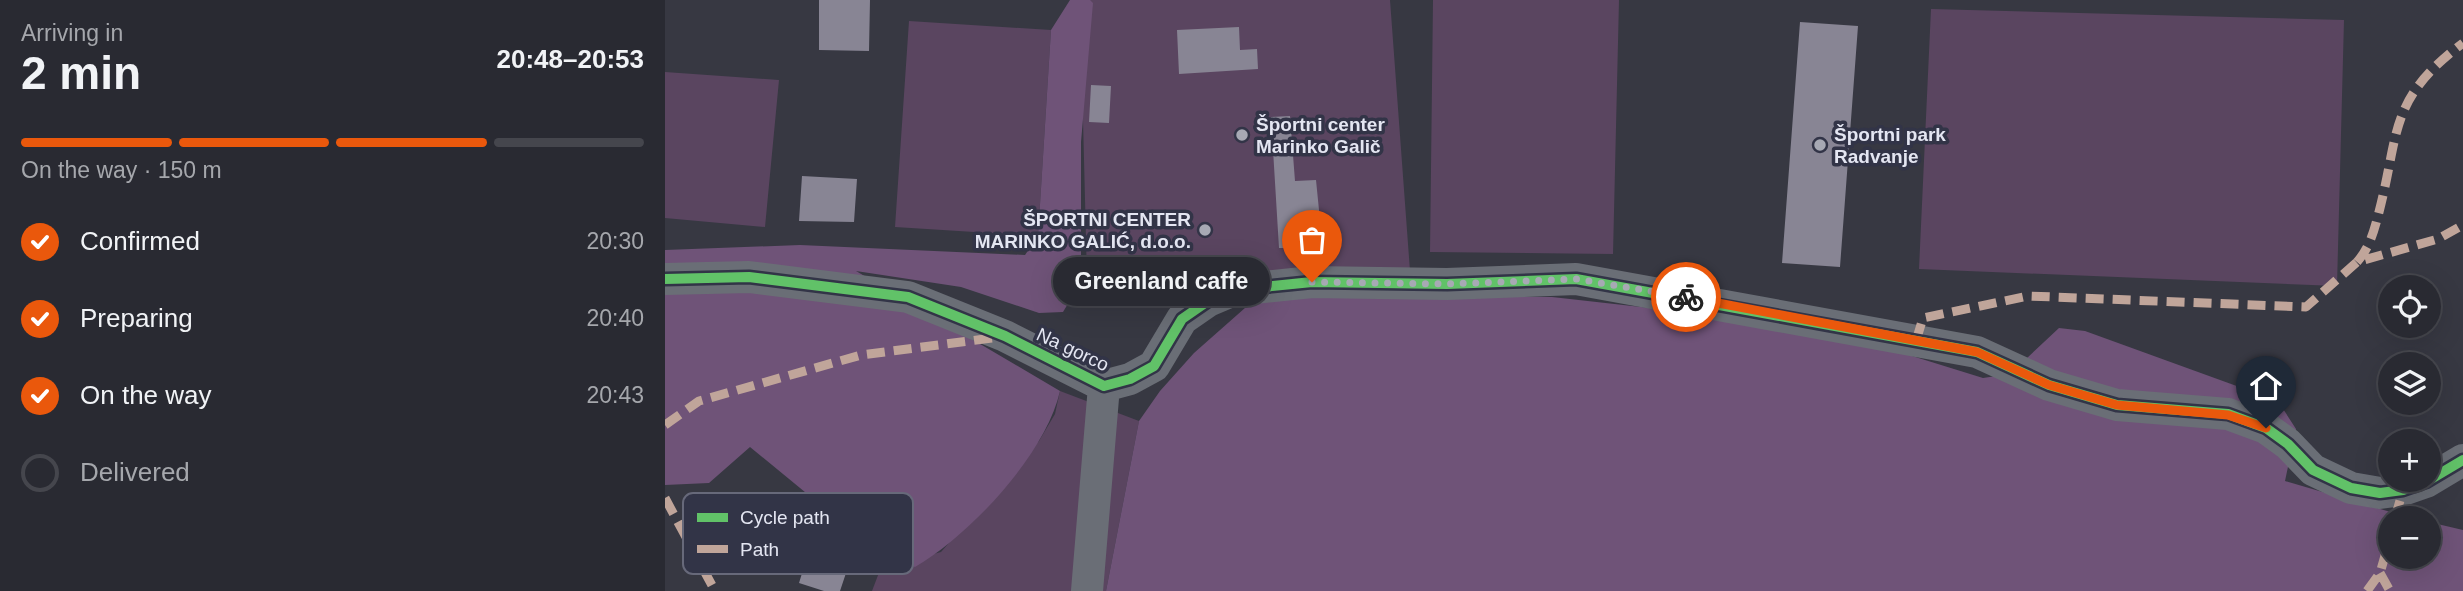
<!DOCTYPE html>
<meta charset="utf-8">
<style>
:root{--surface:#292a32;--page:#35363e;--text:#f1f3f6;--muted:#a5a7ac;--line:#45464d;--accent:#ea580c}
body{margin:0;font-family:Helvetica,sans-serif;background:var(--page);color:var(--text);height:100vh;display:flex;flex-direction:column;font-size:26px;white-space:nowrap}
*{box-sizing:border-box;margin:0}
p{font-size:23px;color:var(--muted)}
.icon{flex:none;width:38px;height:38px;fill:none;stroke:currentColor;stroke-width:2;stroke-linecap:round;stroke-linejoin:round}
.map{position:relative;flex:1;overflow:hidden}
.drawer{display:flex;flex-direction:column;background:var(--surface);width:665px}
.drawer>*{flex:none}
.fabs{position:absolute;left:1713px;top:275px;display:grid;gap:14px}
.fabs a{display:grid;place-items:center;width:63px;height:63px;border-radius:50%;background:var(--surface);box-shadow:0 7px 28px #0002,0 0 0 2px var(--line);font-size:35px}
.pin{position:absolute;display:grid;place-items:center;width:60px;height:60px;color:#fff;margin:-72px -30px;border-radius:50% 50% 50% 0;rotate:-45deg;box-shadow:0 0 7px #0007}
.pin .icon{rotate:45deg}
.courier{position:absolute;display:grid;place-items:center;width:70px;height:70px;margin:-35px;border:5px solid #ea580c;border-radius:50%;background:#fff;color:#222;box-shadow:0 2px 9px #0007}
.bubble{position:absolute;height:49px;border-radius:24px;background:var(--surface);box-shadow:0 7px 28px #0002,0 0 0 2px var(--line);font-size:23px;font-weight:700;line-height:49px;text-align:center}
.headline em{font-style:normal;font-weight:700}
.headline div{display:flex;flex-direction:column-reverse}
.headline{display:flex;align-items:center;justify-content:space-between;height:119px;padding:0 21px}
h1{font-size:46px;font-weight:700;line-height:52px}
.bar{display:grid;grid-template-columns:repeat(4,1fr);gap:10px 7px;align-content:center;height:84px;padding:0 21px}
.bar i{height:9px;border-radius:5px;background:var(--line)}
.bar .active{background:var(--accent)}
.bar p{grid-column:span 4}
ol{padding:0 21px;list-style:none}
li{display:flex;align-items:center;gap:21px;height:77px}
li p{margin-inline-start:auto}
li .icon{padding:7px;border-radius:50%;background:var(--accent);color:#fff;stroke-width:4}
li:last-child{color:var(--muted)}
li i{width:38px;height:38px;border:4px solid var(--line);border-radius:50%}
main{display:flex;flex:1;min-height:0}
.map>svg:first-child{display:block}
</style>
<main>
<section class="drawer">
<div class="headline"><div><h1>2 min</h1><p>Arriving in</p></div><em>20:48–20:53</em></div>
<div class="bar"><i class="active"></i><i class="active"></i><i class="active"></i><i></i><p>On the way · 150 m</p></div>
<ol>
<li><svg class="icon" aria-label="check" viewBox="0 0 24 24"><path d="M5 12l5 5 9-10"/></svg>Confirmed<p>20:30</p></li>
<li><svg class="icon" aria-label="check" viewBox="0 0 24 24"><path d="M5 12l5 5 9-10"/></svg>Preparing<p>20:40</p></li>
<li><svg class="icon" aria-label="check" viewBox="0 0 24 24"><path d="M5 12l5 5 9-10"/></svg>On the way<p>20:43</p></li>
<li><i></i>Delivered</li>
</ol>
</section>
<div class="map">
<svg width="1798" height="591" viewBox="0 0 1798 591">
<rect width="100%" height="100%" fill="#373842"/>
<!-- green -->
<path fill="#5a4560" d="M 415,0 L 725,0 L 745,271 L 422,279 Z
M 768,0 L 954,0 L 948,254 L 765,252 Z
M 1266,9 L 1679,20 L 1672,286 L 1254,269 Z
M 244,21 L 386,30 L 373,236 L 230,227 Z
M 0,72 L 114,80 L 100,227 L 0,218 Z
M 395,391 L 474,421 L 441,591 L 207,591 L 215,570 L 228,550 L 238,562 L 276,552 L 374,441 L 390,414 Z"/>
<!-- forest -->
<path fill="#6f5378" d="M 405,0 L 425,0 L 428,3 L 416,142 L 416,282 L 398,312 L 374,313 L 296,287 L 191,271 L 395,391 C 381,454 305,535 250,567 L 238,562 L 193,511 L 163,511 L 85,447 L 44,483 L 0,485 L 0,250 L 135,245 L 360,255 L 373,236 L 386,30 Z
M 633,294 L 887,297 L 985,308 L 1202,342 L 1318,378 L 1345,374 L 1394,328 L 1420,331 L 1613,401 L 1631,429 L 1620,481 L 1746,518 L 1726,518 L 1726,556 L 1764,556 L 1764,522 L 1798,530 L 1798,591 L 441,591 L 474,421 L 495,391 L 529,353 L 589,300 Z"/>
<!-- building -->
<path fill="#888594" d="M 154,0 L 205,0 L 204,51 L 154,50 Z
M 1135,22 L 1193,26 L 1175,267 L 1117,263 Z
M 574,27 L 575,50 L 592,49 L 593,69 L 514,74 L 512,30 Z
M 426,85 L 446,86 L 444,123 L 424,122 Z
M 625,116 L 630,181 L 651,180 L 655,220 L 633,223 L 635,248 L 614,248 L 606,117 Z
M 137,176 L 192,179 L 189,222 L 134,221 Z
M 162,547 L 187,555 L 175,591 L 159,591 L 134,583 L 143,554 L 159,559 Z"/>
<g fill="none" stroke-linecap="round" stroke-linejoin="round">
<!-- minor -->
<path stroke="#6a6e76" stroke-width="32" d="M 0,279 L 84,277 L 243,297 L 340,336 L 439,386 L 465,379 L 489,366 L 517,319 L 543,301 L 569,290 L 647,282 L 782,284 L 911,279 L 1312,352 L 1384,385 L 1452,405 L 1563,414 L 1601,428 L 1623,444 L 1648,470 L 1686,488 L 1715,493 L 1738,490 L 1761,482 L 1798,460
M 422,591 L 439,386"/>
<!-- quiet -->
<path stroke="#c0a59a" stroke-width="9" stroke-dasharray="18 9" stroke-linecap="butt" d="M 1692,262 C 1705,247 1709,231 1714,212 C 1735,131 1723,100 1798,43
M 1251,341 L 1258,318 L 1363,296 L 1641,307 L 1692,262 L 1773,239 L 1798,225
M 0,425 L 34,401 L 196,355 L 335,337
M 0,498 L 50,591
M 1730,518 L 1738,490
M 1715,573 L 1725,591
M 1702,591 L 1715,573 L 1726,535"/>
<!-- cycleway casing -->
<g stroke="#323447" stroke-width="15">
<path id="cycleway" d="M 0,279 L 84,277 L 243,297 L 340,336 L 439,386 L 465,379 L 489,366 L 517,319 L 543,301 L 569,290 L 647,282 L 782,284 L 911,279 L 1312,352 L 1384,385 L 1452,405 L 1563,414 L 1601,428 L 1623,444 L 1648,470 L 1686,488 L 1715,493 L 1738,490 L 1761,482 L 1798,460"/>
</g>
<!-- cycleway -->
<use href="#cycleway" stroke="#61c268" stroke-width="10"/>
</g>
<g fill="none" stroke-linecap="round" stroke-linejoin="round">
<!-- done -->
<path stroke="#a7a9b4" stroke-width="7" stroke-dasharray="0 12.6" d="M 647,282 L 782,284 L 911,279 L 1021,297"/>
<!-- route -->
<path stroke="#ea580c" stroke-width="9" d="M 1021,297 L 1312,352 L 1384,385 L 1452,405 L 1563,415 L 1601,428"/>
</g>
<!-- markers -->
<g fill="#a7a9b4" stroke="#323447" stroke-width="2.5">
<circle cx="577" cy="135" r="7"/>
<circle cx="1155" cy="145" r="7"/>
<circle cx="540" cy="230" r="7"/>
</g>
<g text-anchor="middle" stroke-width="7" stroke-linejoin="round" paint-order="stroke">
<!-- poi labels -->
<g font-size="19" font-weight="bold" fill="#e4e6f2" stroke="#323447" text-anchor="start">
<text x="591" y="131">Športni center<tspan x="591" dy="22">Marinko Galič</tspan></text>
<text x="1169" y="141">Športni park<tspan x="1169" dy="22">Radvanje</tspan></text>
<text x="526" y="226" text-anchor="end">ŠPORTNI CENTER<tspan x="526" dy="22">MARINKO GALIĆ, d.o.o.</tspan></text>
</g>
<!-- street labels -->
<g font-size="19" fill="#e4e6f2" stroke="#323447">
<text transform="translate(408 349) rotate(25)" y="7">Na gorco</text>
</g>
</g>
<!-- legend -->
<rect x="18" y="493" width="230" height="81" rx="10" fill="#323447" stroke="#67697a" stroke-width="2"/>
<rect x="32" y="513" width="31" height="9" fill="#61c268"/>
<rect x="32" y="545" width="31" height="8" fill="#c0a59a"/>
<g font-size="19" fill="#e4e6f2">
<text x="75" y="524">Cycle path</text>
<text x="75" y="556">Path</text>
</g>
</svg>
<div class="fabs">
<a><svg class="icon" aria-label="locate" viewBox="0 0 24 24"><circle cx="12" cy="12" r="6"/><path d="M12 2v4M12 18v4M2 12h4M18 12h4"/></svg></a>
<a><svg class="icon" aria-label="layers" viewBox="0 0 24 24"><path d="M12 4l9 5-9 5-9-5zM3 14l9 5 9-5"/></svg></a>
<a>+</a>
<a>−</a>
</div>
<div class="pin" style="left:647px;top:282px;background:#ea580c"><svg class="icon" aria-label="bag" viewBox="0 0 24 24"><path d="M5 8h14l-1 12H6zM9 8a3 3 0 0 1 6 0"/></svg></div>
<div class="pin" style="left:1601px;top:428px;background:#1f2937"><svg class="icon" aria-label="home" viewBox="0 0 24 24"><path d="M3 11l9-7 9 7M6 9v11h12V9"/></svg></div>
<div class="courier" style="left:1021px;top:297px"><svg class="icon" aria-label="bike" viewBox="0 0 24 24"><circle cx="6" cy="16" r="4"/><circle cx="18" cy="16" r="4"/><path d="M6 16l4-8h5l3 8M10 8l3 8H6M13 5h3"/></svg></div>
<div class="bubble" style="left:388px;top:257px;width:217px">Greenland caffe</div>
</div>
</main>
